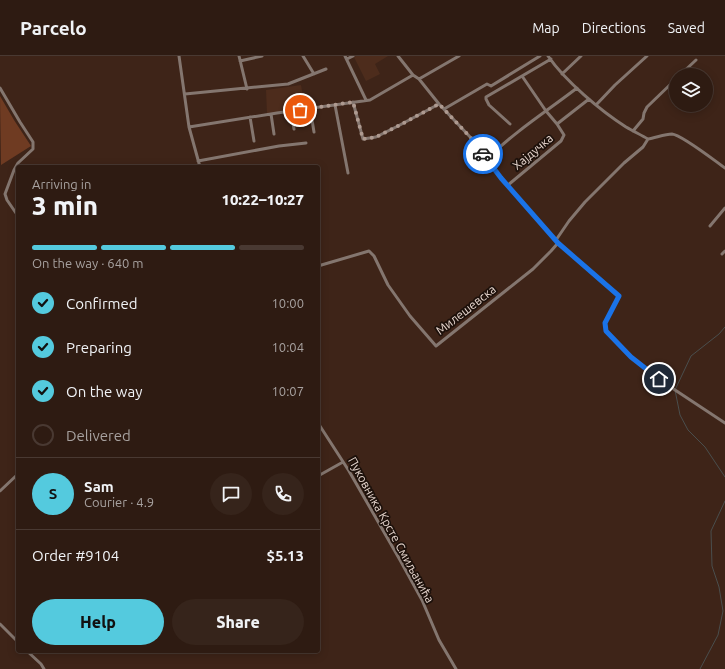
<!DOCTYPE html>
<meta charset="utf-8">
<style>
:root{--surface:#2e1b12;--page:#36241b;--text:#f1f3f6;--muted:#a7a19f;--line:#493932;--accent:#54cade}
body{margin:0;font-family:Ubuntu,sans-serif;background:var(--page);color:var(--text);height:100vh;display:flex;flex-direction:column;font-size:15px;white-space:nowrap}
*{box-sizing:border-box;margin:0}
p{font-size:13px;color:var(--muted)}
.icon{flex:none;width:22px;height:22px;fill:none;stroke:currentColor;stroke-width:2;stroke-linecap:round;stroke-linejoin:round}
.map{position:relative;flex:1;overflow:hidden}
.side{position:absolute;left:16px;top:109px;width:304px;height:488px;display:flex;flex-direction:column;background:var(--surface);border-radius:4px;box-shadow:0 2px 10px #0003,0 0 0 1px var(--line)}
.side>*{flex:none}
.buttons{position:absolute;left:669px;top:12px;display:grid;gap:8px}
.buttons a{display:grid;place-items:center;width:44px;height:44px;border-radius:50%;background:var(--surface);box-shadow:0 2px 10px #0003,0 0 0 1px var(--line);font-size:20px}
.pin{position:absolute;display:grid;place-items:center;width:34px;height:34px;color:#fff;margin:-17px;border:2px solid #fff;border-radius:50%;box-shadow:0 1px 4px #0007}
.courier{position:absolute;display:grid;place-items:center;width:40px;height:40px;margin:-20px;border:3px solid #1a73e8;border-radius:50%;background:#fff;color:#222;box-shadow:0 1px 5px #0007}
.overview em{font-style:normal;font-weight:800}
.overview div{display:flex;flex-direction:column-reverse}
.overview{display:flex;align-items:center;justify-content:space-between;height:68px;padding:0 16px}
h1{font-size:26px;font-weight:800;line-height:30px}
.bar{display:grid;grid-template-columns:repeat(4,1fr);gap:6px 4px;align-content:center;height:48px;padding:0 16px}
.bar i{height:5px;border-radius:3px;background:var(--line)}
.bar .on{background:var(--accent)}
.bar p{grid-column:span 4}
.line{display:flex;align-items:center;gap:10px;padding:0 16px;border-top:1px solid var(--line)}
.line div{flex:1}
.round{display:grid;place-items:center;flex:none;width:42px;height:42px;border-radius:21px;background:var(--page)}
ol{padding:0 16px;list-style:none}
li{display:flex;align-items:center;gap:12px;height:44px}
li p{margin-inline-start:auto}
li .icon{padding:4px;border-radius:50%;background:var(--accent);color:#111;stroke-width:4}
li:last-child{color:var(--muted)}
li i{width:22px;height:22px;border:2px solid var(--line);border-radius:50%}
.button{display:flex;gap:8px;margin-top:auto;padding:8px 16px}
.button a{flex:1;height:46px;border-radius:24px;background:var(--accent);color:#111;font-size:16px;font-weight:800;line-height:46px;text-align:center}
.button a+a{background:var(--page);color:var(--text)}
header{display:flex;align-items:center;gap:24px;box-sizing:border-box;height:56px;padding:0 20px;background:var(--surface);border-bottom:1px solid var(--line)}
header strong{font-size:19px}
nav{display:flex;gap:22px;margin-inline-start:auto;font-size:14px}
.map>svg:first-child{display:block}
</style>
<header>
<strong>Parcelo</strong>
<nav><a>Map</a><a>Directions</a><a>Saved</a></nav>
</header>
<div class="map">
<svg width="725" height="613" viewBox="0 0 725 613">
<rect width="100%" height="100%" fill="#3e2418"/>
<!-- built -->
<path fill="#4d2c1c" d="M 356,0 L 388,0 L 375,8 L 380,18 L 366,25 L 354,1 Z
M 301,29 L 305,52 L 267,58 L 266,34 Z"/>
<!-- green -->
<path fill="#6f3b22" d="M 0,40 L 14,64 L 31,90 L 1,109 Z"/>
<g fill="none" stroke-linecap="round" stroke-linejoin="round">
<!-- stream -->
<path stroke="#4a4e4d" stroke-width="1" d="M 725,271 L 719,278 L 691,300 L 675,334 L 680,359 L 688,374 L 705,391 L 725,421
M 700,613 L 718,579 L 723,555 L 719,531 L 712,510 L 711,475 L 725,445"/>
<!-- minor -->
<path stroke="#84766f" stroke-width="3" d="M 179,0 L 189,71 L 200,111
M 239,0 L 247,33
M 303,0 L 314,18
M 345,0 L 366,44
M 398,0 L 413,19 L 419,23 L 439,48 L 472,83 L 501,122 L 558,187 L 619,240 L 605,267 L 606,275 L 631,301 L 669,330 L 725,367
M 548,0 C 565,25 601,55 626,71 C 633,75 641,79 648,83 C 655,82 665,78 672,78 C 682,79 715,105 725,112
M 347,3 L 353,0
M 240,5 L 262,0
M 562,18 L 581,0
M 680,19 L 696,4
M 419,23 L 459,0
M 0,32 L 20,66 L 33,86 L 33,93 L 18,107 L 14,114 L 5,138 L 7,144 L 18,160
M 185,38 L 288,28 L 326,13
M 353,46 L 363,83 L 376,81 L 398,70 L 439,48
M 335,49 L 348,117
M 596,49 L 615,29 L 647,0
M 310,52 L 314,76
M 444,53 L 487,28 L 491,30 L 540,0
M 291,55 L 294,73
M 271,58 L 274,78
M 250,61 L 254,85
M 510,68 L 489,49 L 486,43 L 486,41 L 551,3
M 557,68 L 589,43
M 189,71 L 277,57 L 370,44 L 413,19
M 633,75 L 643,63 L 644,57 L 647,51 L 676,23
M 487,103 C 514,76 547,55 577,32
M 198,105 L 279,90 L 306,87
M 508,129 L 561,85 L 564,79 L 557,68 L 546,55 L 522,20
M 710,170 L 725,152
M 556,184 L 569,165 L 585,146 L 624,107 L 643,91 L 648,83
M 722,198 L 725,195
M 318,210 L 369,195 L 374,200 L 388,229 L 410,260 L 436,290 L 533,213 L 551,195 L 558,187
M 318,367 L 349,415 L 400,504 L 422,544 L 439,584 L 456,613
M 318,420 L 343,406
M 0,435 L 18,418
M 0,568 L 18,586
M 27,595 L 41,608 L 44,613"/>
</g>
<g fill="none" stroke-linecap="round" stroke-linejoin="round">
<!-- done -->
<path stroke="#ae9a90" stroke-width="4" stroke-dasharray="0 7.2" d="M 300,54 L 353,46 L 363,83 L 376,81 L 398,70 L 439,48 L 472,83 L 483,98"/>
<!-- route -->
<path stroke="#1a73e8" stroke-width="5" d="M 483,98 L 501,122 L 558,187 L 619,240 L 605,267 L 606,275 L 631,301 L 659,323"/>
</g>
<g text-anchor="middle" stroke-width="3.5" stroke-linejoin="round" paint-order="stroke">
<!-- street labels -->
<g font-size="12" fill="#ead9d1" stroke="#1d110b">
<text transform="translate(533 96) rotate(-40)" y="4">Хајдучка</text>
<text transform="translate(466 254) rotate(-38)" y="4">Милешевска</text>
<text transform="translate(391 474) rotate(61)" y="4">Пуковника Крсте Смиљанића</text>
</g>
</g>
</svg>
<div class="buttons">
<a><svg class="icon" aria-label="layers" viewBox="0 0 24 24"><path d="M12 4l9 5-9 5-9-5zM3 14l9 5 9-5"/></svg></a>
</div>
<div class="pin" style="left:300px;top:54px;background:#ea580c"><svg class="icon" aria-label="bag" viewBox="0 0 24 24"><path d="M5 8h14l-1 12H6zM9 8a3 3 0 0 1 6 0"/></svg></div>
<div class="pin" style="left:659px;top:323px;background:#1f2937"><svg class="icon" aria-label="home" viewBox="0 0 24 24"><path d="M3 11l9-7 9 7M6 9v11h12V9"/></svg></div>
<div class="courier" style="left:483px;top:98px"><svg class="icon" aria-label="car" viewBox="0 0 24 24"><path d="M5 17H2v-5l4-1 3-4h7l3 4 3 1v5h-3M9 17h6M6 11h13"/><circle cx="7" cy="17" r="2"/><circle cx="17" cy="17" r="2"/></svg></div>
<section class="side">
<div class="overview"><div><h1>3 min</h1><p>Arriving in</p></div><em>10:22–10:27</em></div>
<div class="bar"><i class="on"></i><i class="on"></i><i class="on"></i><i></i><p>On the way · 640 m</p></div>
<ol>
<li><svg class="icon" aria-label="check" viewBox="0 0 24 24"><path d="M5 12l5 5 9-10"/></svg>Confirmed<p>10:00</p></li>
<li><svg class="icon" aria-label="check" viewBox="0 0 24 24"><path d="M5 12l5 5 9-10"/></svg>Preparing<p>10:04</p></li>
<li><svg class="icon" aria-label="check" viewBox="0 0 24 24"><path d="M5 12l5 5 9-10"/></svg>On the way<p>10:07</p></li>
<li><i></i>Delivered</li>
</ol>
<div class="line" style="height:72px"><b class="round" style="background:var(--accent);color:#111">S</b><div><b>Sam</b><p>Courier · 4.9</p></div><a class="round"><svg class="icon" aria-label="chat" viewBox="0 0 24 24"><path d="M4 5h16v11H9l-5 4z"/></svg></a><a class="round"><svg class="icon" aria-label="phone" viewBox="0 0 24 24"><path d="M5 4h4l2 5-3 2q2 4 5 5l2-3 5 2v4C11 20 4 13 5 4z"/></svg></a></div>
<div class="line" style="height:52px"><div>Order #9104</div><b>$5.13</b></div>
<div class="button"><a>Help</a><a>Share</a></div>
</section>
</div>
